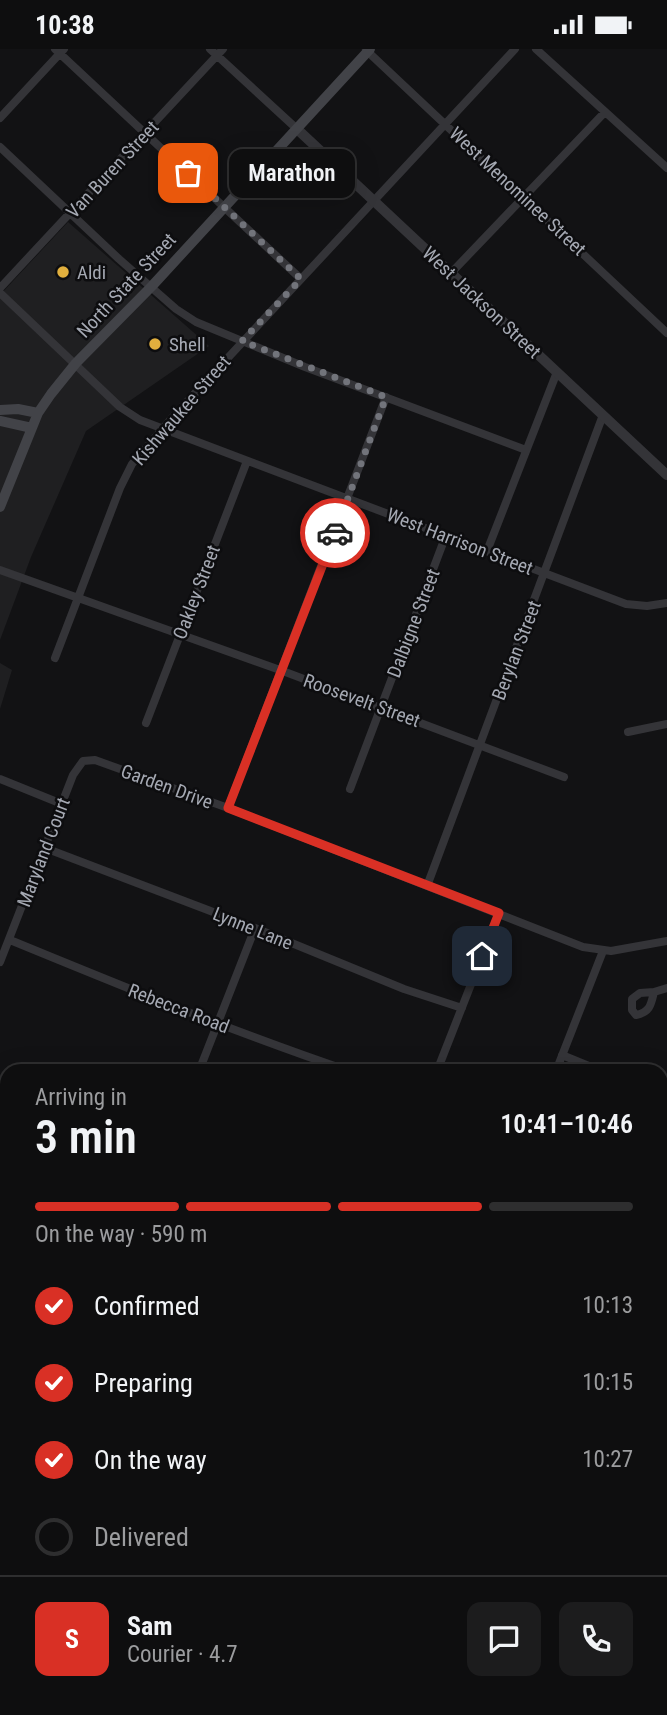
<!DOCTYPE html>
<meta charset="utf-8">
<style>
:root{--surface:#0e0e0f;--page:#1c1c1d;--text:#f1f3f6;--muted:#9b9c9e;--line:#2e2e2f;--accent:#d93025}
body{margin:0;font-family:"Roboto Condensed",sans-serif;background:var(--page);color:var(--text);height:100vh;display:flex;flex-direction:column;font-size:26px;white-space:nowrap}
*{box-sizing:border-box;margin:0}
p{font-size:23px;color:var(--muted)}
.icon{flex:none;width:38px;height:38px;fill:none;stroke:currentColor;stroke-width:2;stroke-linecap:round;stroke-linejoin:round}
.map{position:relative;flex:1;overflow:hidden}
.panel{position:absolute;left:0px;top:1015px;width:668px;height:651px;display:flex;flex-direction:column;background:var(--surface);border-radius:21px 21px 0 0;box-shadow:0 7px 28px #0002,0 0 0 2px var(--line)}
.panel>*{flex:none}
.pin{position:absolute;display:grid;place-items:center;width:60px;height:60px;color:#fff;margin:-30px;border-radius:14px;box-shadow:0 4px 10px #0006}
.courier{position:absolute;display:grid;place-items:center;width:70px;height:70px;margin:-35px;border:5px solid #d93025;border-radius:50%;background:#fff;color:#222;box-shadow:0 2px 9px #0007}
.bubble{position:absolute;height:49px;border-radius:14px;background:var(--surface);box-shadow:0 7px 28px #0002,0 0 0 2px var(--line);font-size:23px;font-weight:600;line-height:49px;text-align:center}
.headline em{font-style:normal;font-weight:600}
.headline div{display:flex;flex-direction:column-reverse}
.headline{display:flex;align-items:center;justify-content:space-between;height:119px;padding:0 35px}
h1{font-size:46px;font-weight:600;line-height:52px}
.bar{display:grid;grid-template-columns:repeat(4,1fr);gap:10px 7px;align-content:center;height:84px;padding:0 35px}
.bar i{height:9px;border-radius:5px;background:var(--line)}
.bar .selected{background:var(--accent)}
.bar p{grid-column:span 4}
.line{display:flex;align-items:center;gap:18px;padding:0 35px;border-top:2px solid var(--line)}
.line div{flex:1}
.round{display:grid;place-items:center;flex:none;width:74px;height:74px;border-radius:14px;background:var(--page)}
ol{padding:0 35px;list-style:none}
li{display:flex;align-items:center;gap:21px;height:77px}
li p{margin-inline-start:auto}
li .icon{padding:7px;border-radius:50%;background:var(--accent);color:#fff;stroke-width:4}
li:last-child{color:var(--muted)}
li i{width:38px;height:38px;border:4px solid var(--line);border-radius:50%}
.status{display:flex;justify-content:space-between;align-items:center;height:49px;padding:0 35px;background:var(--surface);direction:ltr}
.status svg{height:19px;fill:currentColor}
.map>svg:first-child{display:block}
</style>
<div class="status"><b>10:38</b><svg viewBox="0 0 49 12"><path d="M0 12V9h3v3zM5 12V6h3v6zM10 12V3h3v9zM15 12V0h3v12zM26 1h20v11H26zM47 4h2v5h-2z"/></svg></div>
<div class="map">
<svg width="667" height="1666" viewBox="0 0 667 1666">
<rect width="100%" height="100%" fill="#121214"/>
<!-- built -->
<path fill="#1f1f21" d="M 68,173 L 209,297 L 86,382 L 31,508 L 0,591 L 0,246 Z
M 0,614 L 12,621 L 0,660 Z"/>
<!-- green -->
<path fill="#1f2620" d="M 667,1234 L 667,1666 L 294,1666 L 293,1659 L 662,1659 L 662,1235 Z"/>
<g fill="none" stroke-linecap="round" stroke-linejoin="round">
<!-- stream -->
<path stroke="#2d343b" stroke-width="2" d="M 272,1659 L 273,1666
M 290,1659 L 292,1666"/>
<!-- minor -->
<path stroke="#343438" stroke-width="8" d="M 55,0 L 301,230
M 210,0 L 297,80
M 536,0 L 667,119
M 366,1 L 667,284
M 0,69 L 64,0
M 0,98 L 119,210 L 176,260 L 196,273 L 305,318 L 526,401
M 452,223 L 605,63
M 0,239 L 223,0
M 0,244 L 120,358 L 140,371 L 626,555 L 647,557 L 667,554
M 487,502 L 557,323
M 0,521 L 280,621 L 564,728
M 55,609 L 120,439 L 132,415 L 171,370 L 515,0
M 146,674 L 247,412
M 628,683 L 667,675
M 0,730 L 62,755
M 350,740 L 446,486
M 228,759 L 386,348
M 45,799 L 255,879 L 404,940 L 462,959
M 427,837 L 603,366
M 10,891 C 122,937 234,983 349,1022
M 0,913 L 73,726 L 83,712 L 95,711 L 228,759 L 583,898 L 611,902 L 667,892
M 654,943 C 651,956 650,963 636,966 L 632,961 L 632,950 L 640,944 Z
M 654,943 L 667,939
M 562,1006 L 601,1022
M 199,1022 L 255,879
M 437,1022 L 499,864
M 556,1022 L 603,902
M 0,1062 L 7,1095
M 217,1659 L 220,1666
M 70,1666 L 71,1659"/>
<!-- tertiary -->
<path stroke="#343438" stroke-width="10" d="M 297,80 L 667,426"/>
<!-- secondary -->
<path stroke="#424348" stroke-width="10" d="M 0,361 L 18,360 L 38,364
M 0,372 L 32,379
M 0,458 L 38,364 L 51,345 L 76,314 L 152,237 L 370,0
M 662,1236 L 667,1235
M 0,1365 L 7,1364"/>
</g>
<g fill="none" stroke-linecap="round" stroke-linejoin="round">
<!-- done -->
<path stroke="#72747b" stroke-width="7" stroke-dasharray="0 12.6" d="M 188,124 L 301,230 L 242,292 L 386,348 L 335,484"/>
<!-- route -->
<path stroke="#d93025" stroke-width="9" d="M 335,484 L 228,759 L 499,864 L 482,907"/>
</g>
<!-- markers -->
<g fill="#e1af3e" stroke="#0d0d0f" stroke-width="2.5">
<circle cx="63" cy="223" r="7"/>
<circle cx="155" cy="295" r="7"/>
</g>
<g text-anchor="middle" stroke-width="5" stroke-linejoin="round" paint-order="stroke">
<!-- street labels -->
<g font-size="19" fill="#a5a9b3" stroke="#0d0d0f">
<text transform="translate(112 120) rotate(-47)" y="7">Van Buren Street</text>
<text transform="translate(518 142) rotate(43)" y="7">West Menominee Street</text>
<text transform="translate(126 236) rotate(-47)" y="7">North State Street</text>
<text transform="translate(482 253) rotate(43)" y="7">West Jackson Street</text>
<text transform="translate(181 361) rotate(-49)" y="7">Kishwaukee Street</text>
<text transform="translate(460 492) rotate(21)" y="7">West Harrison Street</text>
<text transform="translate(196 543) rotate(-69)" y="7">Oakley Street</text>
<text transform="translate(413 574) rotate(-69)" y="7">Dalbigne Street</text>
<text transform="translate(516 601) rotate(-69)" y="7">Berylan Street</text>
<text transform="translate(362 651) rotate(20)" y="7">Roosevelt Street</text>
<text transform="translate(167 737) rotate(20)" y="7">Garden Drive</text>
<text transform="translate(43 803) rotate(-69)" y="7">Maryland Court</text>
<text transform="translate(253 879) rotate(22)" y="7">Lynne Lane</text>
<text transform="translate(179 959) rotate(21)" y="7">Rebecca Road</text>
</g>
<!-- poi labels -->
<g font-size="19" fill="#a5a9b3" stroke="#0d0d0f" text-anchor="start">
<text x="77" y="230">Aldi</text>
<text x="169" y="302">Shell</text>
</g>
</g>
</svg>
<div class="pin" style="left:188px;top:124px;background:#ea580c"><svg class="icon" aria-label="bag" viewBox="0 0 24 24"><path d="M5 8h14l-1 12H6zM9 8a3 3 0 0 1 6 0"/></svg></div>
<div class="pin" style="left:482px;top:907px;background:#1f2937"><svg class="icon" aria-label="home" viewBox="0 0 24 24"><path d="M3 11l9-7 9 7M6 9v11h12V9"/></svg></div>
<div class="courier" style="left:335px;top:484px"><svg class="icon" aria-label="car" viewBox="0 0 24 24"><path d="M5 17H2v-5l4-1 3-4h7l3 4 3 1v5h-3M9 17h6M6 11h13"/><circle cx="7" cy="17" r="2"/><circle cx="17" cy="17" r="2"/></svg></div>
<div class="bubble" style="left:229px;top:100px;width:126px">Marathon</div>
<section class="panel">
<div class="headline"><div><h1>3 min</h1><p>Arriving in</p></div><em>10:41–10:46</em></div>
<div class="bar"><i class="selected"></i><i class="selected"></i><i class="selected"></i><i></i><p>On the way · 590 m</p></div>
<ol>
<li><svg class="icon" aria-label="check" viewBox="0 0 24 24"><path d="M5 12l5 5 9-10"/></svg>Confirmed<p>10:13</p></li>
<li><svg class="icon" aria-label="check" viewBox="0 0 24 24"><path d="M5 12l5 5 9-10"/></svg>Preparing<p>10:15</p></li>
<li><svg class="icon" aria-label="check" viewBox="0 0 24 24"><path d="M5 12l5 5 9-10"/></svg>On the way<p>10:27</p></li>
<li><i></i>Delivered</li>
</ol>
<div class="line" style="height:126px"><b class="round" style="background:var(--accent);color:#fff">S</b><div><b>Sam</b><p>Courier · 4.7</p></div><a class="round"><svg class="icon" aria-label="chat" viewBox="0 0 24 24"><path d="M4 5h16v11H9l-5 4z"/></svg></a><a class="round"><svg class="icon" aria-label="phone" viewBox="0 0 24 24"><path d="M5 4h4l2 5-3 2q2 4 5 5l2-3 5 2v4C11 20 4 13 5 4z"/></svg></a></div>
</section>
</div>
